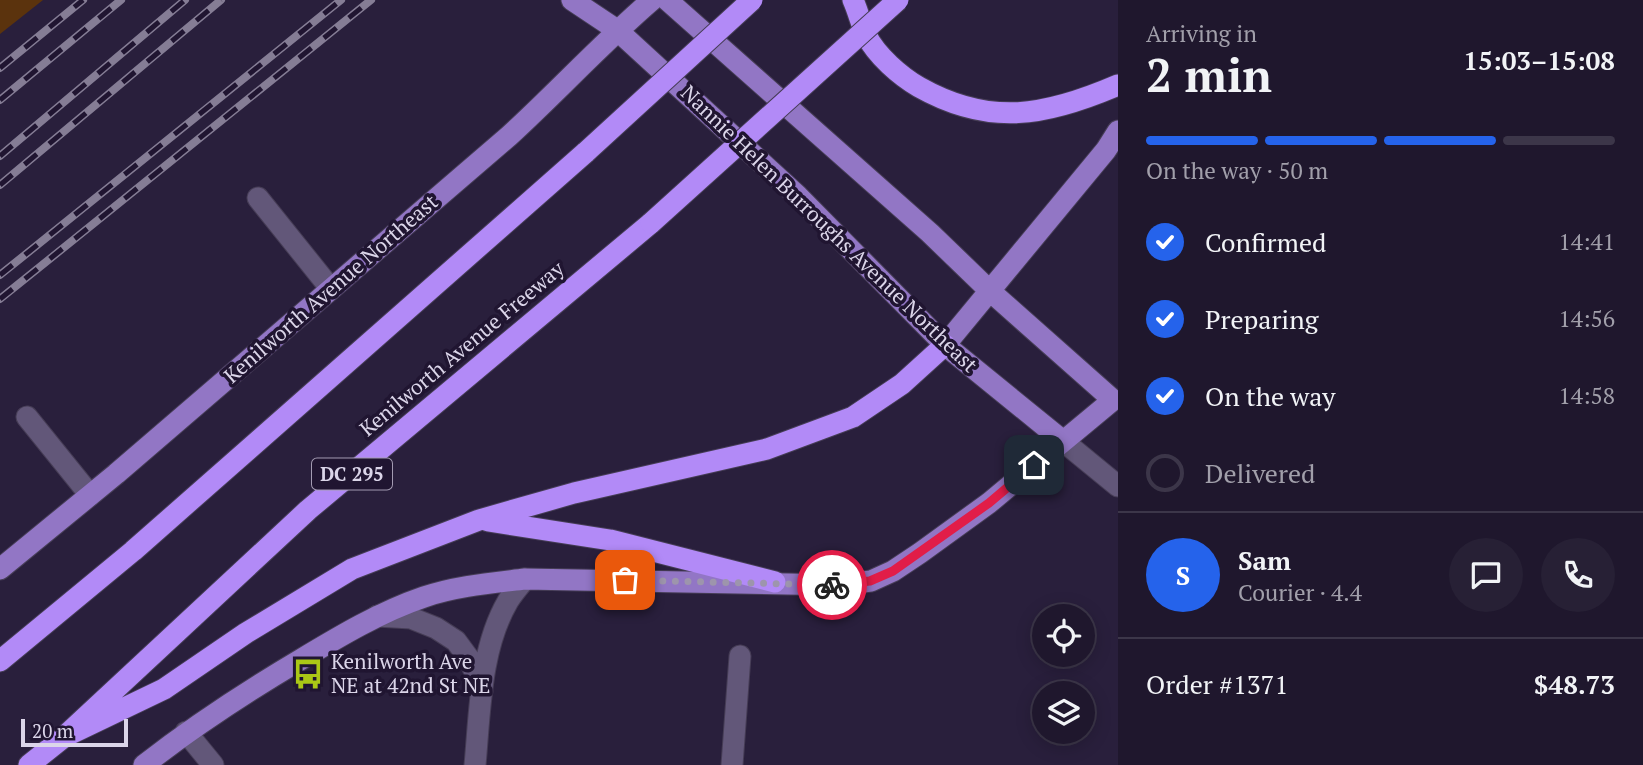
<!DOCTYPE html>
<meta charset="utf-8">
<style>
:root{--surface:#1f172d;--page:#272035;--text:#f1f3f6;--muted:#a19faa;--line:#3c3649;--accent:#2563eb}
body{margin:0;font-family:"PT Serif",serif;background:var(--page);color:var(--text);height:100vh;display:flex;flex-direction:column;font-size:26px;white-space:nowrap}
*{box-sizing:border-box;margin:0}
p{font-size:23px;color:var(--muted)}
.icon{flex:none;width:38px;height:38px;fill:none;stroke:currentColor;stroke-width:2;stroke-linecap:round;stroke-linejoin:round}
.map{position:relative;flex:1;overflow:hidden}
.panel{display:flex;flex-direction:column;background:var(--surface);width:525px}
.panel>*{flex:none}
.fabs{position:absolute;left:1032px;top:604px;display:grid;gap:14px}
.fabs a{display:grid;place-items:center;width:63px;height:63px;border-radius:50%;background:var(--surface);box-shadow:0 4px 18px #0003,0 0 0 2px var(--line);font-size:35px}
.scale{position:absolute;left:21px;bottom:18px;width:107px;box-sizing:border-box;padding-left:7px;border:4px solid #dbd5e9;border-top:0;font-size:19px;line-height:24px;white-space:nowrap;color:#dbd5e9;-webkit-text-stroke:5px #201531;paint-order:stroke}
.pin{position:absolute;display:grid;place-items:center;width:60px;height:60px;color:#fff;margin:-30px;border-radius:14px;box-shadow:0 4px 10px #0006}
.courier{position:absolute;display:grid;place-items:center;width:70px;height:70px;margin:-35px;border:5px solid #e11d48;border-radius:50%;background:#fff;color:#222;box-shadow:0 2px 9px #0007}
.headline em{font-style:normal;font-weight:700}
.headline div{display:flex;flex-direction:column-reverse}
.headline{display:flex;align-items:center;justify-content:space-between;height:119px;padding:0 28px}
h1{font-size:46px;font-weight:700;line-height:52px}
.bar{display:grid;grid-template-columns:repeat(4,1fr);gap:10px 7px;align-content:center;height:84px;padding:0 28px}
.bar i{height:9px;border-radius:5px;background:var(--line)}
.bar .on{background:var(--accent)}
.bar p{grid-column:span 4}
.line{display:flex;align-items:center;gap:18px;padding:0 28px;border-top:2px solid var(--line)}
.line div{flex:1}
.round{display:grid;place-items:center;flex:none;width:74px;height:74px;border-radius:37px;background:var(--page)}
ol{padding:0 28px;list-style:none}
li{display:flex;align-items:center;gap:21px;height:77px}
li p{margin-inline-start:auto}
li .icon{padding:7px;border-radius:50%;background:var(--accent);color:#fff;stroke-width:4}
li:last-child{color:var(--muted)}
li i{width:38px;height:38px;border:4px solid var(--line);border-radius:50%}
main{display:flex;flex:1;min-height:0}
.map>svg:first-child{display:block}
</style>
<main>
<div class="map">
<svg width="1118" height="765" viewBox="0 0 1118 765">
<rect width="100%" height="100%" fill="#291f3c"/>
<!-- green -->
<path fill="#5b330d" d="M 0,0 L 43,0 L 0,34 Z"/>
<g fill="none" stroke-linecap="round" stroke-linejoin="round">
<!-- minor casing -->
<g stroke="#463d56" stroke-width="23">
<path id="minor" d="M 258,198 L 331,289
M 27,417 L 90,495
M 1063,441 L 1118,486
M 377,616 L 411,618 L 436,628 L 456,641 L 470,660 L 482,691
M 186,732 L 213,765
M 475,765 C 480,711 480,649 508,601 C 513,593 519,586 525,579
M 732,765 L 740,656"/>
</g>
<!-- major casing -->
<g stroke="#463d56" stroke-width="23">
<path id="major" d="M 572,0 L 617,30 L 798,196 L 945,345 L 1063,441
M 945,345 L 1106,150 L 1118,131
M 0,569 L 116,474 L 509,136 C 558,91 602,43 652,0
M 144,765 C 194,726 246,692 300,660 C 340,636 380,612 424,597 C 456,586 492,583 525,579 L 839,585 L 871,581 L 893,571 L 920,553 L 989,503 L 1113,400 L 990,291 L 930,233 L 667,0"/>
</g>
<!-- highway casing -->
<g stroke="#463d56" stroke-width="23">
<path id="highway" d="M 853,0 C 858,11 861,24 866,35 C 877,56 900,76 919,87 C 990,127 1046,116 1118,85
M 488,521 L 610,540 L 775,582
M 0,661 L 133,551 L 586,152
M 64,737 L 164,689 L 246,633 L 352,569 L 479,520 L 574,493 L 767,449 L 853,417 L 902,384 L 945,345
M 29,765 L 64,737 L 308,510 L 651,223"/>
</g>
<!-- minor -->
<use href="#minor" stroke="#625779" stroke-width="21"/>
<!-- major -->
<use href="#major" stroke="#9276c5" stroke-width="21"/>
<!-- highway -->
<use href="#highway" stroke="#b28af7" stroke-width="21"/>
<!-- rail casing -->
<g stroke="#857d95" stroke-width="8">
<path id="rail" d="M 0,68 L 83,0
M 0,100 L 121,0
M 0,156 L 185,0
M 0,185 L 221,0
M 0,275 L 341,0
M 0,299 L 371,0"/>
</g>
<!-- rail -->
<use href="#rail" stroke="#201531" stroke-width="5" stroke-dasharray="16" stroke-linecap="butt"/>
<!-- highway-bridge casing -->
<g stroke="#463d56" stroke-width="23" stroke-linecap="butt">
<path id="highway-bridge" d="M 586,152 L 752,0
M 651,223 L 898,0"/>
</g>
<!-- highway-bridge -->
<use href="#highway-bridge" stroke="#b28af7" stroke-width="21"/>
</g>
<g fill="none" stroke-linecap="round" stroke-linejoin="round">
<!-- done -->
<path stroke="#9d95ac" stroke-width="7" stroke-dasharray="0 12.6" d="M 625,580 L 832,585"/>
<!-- route -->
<path stroke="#e11d48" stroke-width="9" d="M 832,585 L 870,581 L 893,571 L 989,503 L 1034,465"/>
</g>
<!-- icons -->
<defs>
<g id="bus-bare" transform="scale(2.415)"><path d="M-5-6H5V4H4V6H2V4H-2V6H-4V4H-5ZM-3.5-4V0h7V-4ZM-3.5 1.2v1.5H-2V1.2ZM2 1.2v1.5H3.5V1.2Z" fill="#abc716" stroke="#201531" stroke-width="2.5" paint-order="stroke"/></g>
</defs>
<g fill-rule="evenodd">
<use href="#bus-bare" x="308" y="674"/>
</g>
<g text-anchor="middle" stroke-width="7" stroke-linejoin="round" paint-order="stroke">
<!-- shield labels -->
<rect fill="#201531" stroke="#a39bb2" stroke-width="2" x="312" y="458.5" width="80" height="31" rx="5"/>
<g font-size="19" font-weight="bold" fill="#dbd5e9">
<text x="352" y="481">DC 295</text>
</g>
<!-- street labels -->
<g font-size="21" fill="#dbd5e9" stroke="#201531">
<text transform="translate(829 229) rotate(44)" y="7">Nannie Helen Burroughs Avenue Northeast</text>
<text transform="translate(331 289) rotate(-41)" y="7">Kenilworth Avenue Northeast</text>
<text transform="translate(462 349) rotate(-40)" y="7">Kenilworth Avenue Freeway</text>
</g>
<!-- poi labels -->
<g font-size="21" fill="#dbd5e9" stroke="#201531" text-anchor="start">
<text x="331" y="669">Kenilworth Ave<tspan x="331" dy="24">NE at 42nd St NE</tspan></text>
</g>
</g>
</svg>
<div class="fabs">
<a><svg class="icon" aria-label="locate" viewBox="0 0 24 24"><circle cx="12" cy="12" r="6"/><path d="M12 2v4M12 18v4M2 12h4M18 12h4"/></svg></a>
<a><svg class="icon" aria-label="layers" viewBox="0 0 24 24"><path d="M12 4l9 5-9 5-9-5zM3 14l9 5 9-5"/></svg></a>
</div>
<div class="scale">20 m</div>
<div class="pin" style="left:625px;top:580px;background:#ea580c"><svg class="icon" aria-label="bag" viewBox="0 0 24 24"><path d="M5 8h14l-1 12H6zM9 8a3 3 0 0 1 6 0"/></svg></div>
<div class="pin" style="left:1034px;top:465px;background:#1f2937"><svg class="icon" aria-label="home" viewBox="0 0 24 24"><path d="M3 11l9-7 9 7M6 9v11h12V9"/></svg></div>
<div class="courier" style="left:832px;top:585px"><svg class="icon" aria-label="bike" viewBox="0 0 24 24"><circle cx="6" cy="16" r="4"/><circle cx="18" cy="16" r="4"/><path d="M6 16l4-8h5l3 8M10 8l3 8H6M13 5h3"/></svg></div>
</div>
<section class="panel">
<div class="headline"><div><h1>2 min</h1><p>Arriving in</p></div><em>15:03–15:08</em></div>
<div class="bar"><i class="on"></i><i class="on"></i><i class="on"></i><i></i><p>On the way · 50 m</p></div>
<ol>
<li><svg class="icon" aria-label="check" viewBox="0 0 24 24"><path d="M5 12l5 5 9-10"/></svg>Confirmed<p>14:41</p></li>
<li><svg class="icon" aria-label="check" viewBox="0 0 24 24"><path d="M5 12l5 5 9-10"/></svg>Preparing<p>14:56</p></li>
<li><svg class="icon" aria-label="check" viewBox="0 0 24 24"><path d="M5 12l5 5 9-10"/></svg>On the way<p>14:58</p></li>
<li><i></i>Delivered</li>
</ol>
<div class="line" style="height:126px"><b class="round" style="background:var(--accent);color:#fff">S</b><div><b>Sam</b><p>Courier · 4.4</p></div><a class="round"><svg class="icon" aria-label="chat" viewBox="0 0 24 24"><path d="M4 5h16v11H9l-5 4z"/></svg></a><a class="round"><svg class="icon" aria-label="phone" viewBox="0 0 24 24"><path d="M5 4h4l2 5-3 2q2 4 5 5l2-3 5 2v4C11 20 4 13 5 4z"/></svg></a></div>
<div class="line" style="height:91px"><div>Order #1371</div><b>$48.73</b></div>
</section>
</main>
